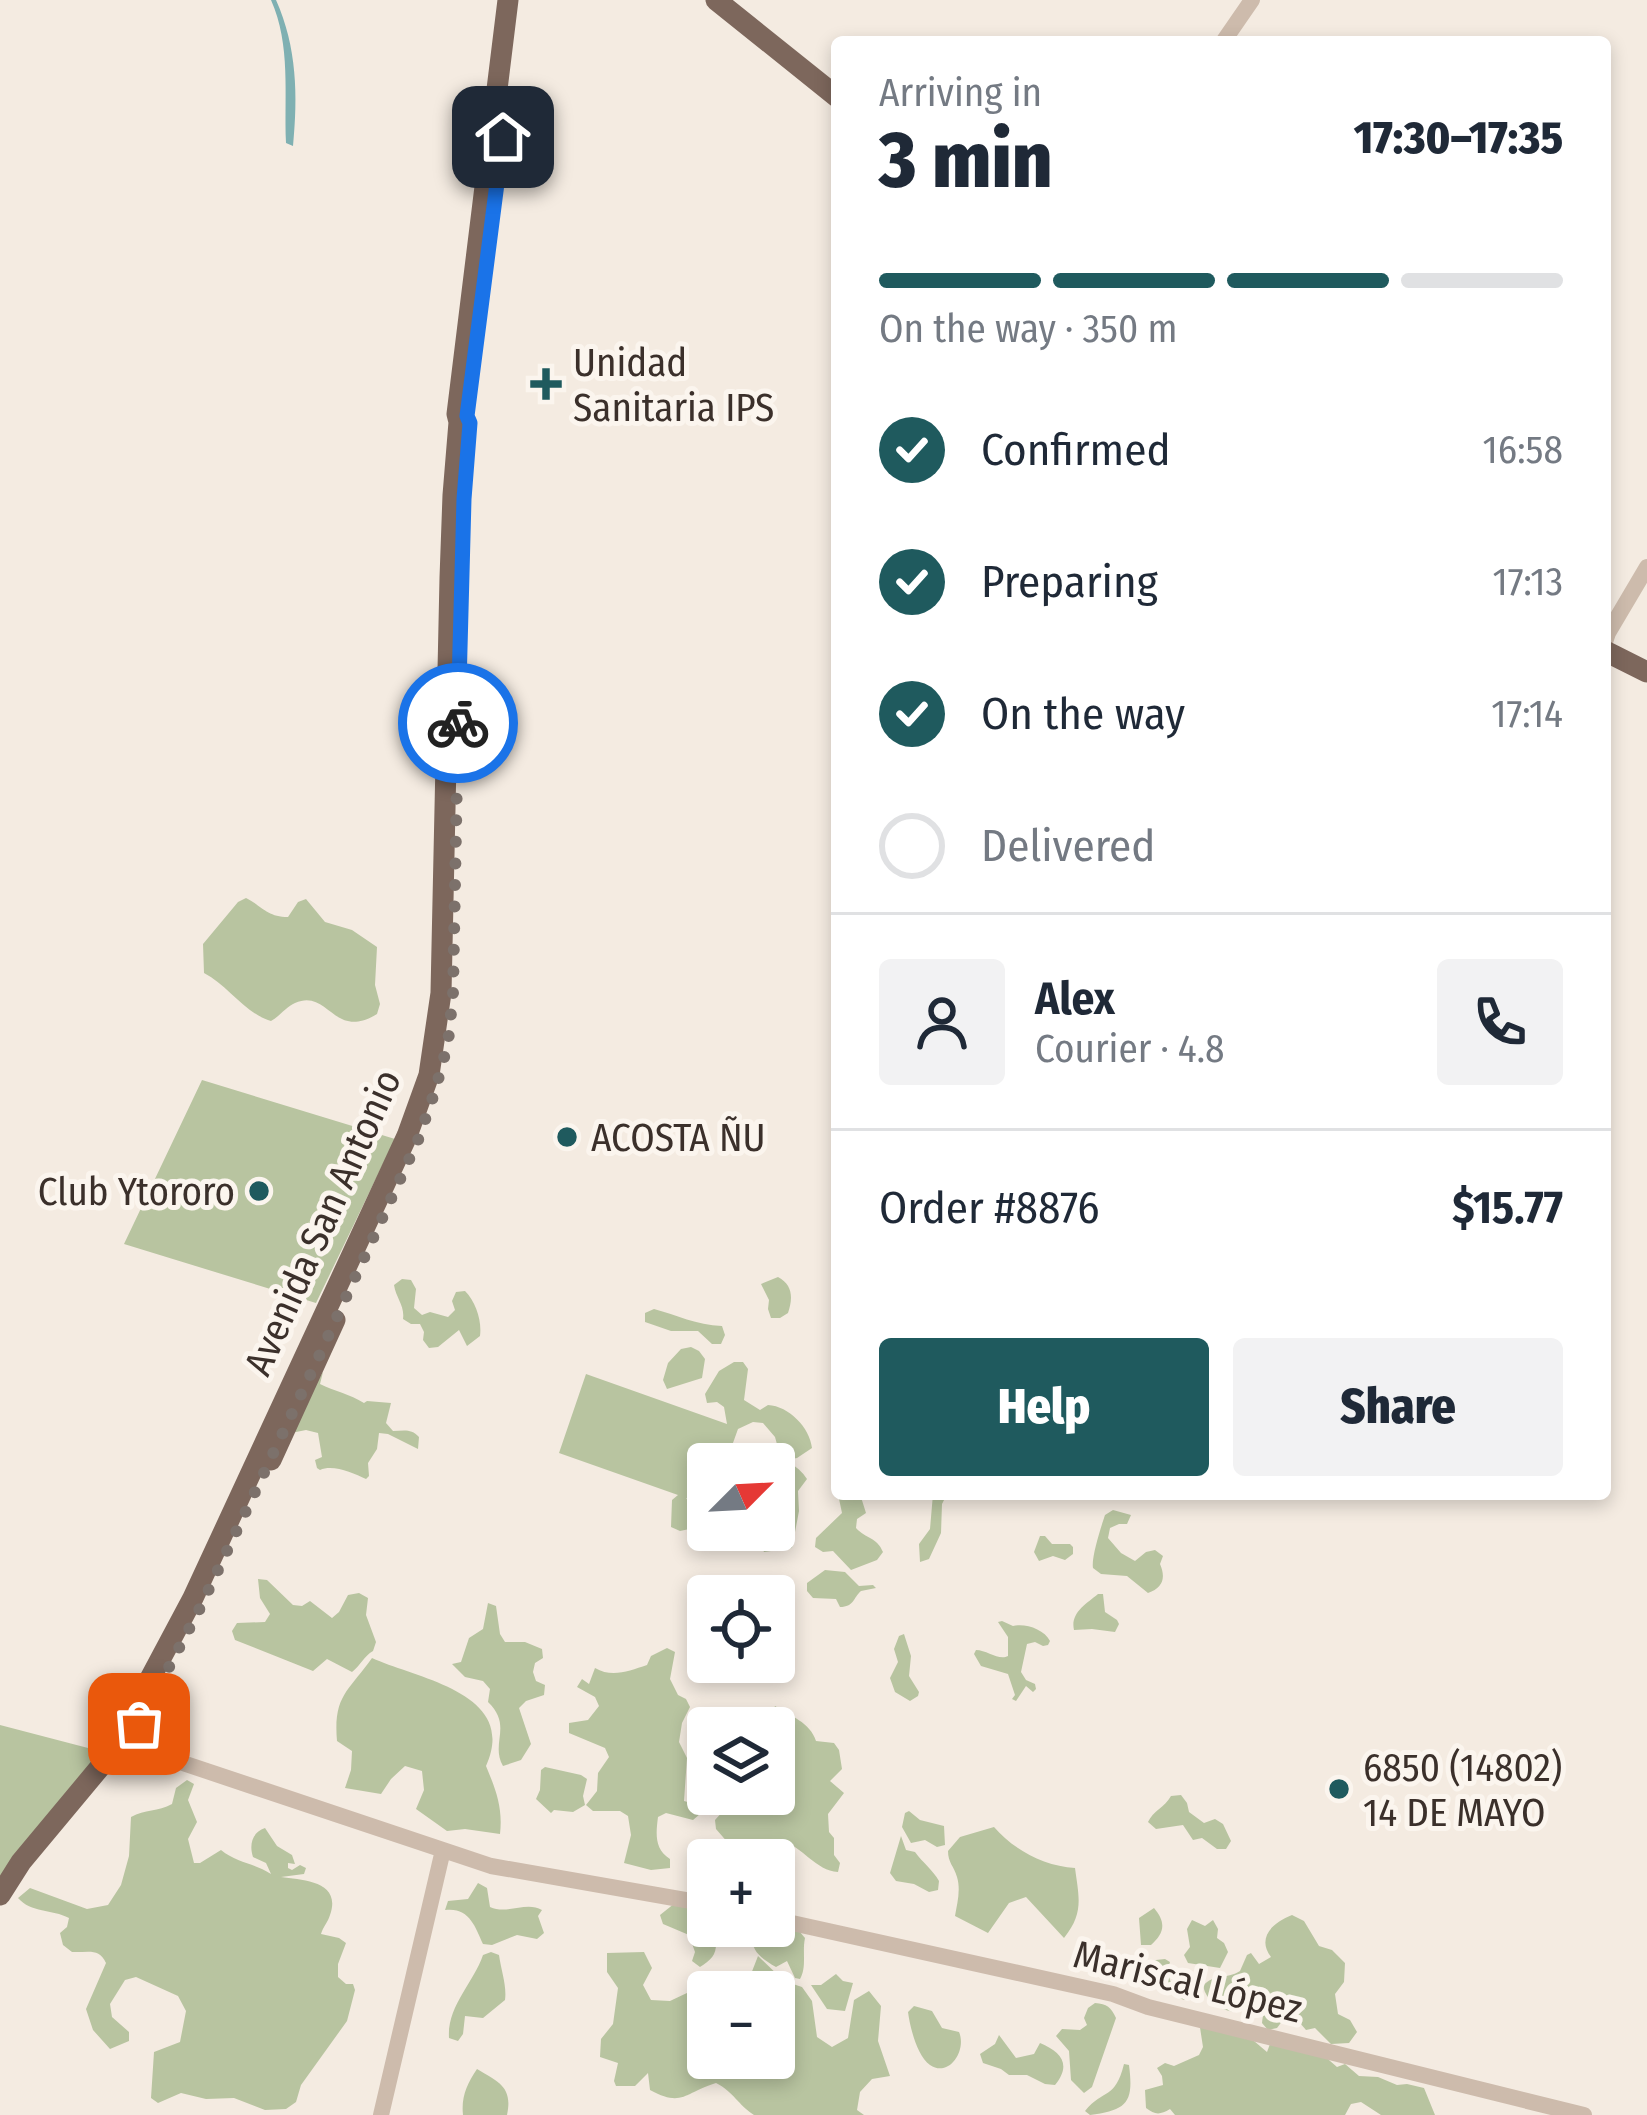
<!DOCTYPE html>
<meta charset="utf-8">
<style>
:root{--surface:#fff;--page:#f2f2f3;--text:#1f2937;--muted:#747a83;--line:#e0e1e3;--accent:#1f5a5e}
body{margin:0;font-family:"Fira Sans Condensed",sans-serif;background:var(--page);color:var(--text);height:100vh;display:flex;flex-direction:column;font-size:45px;white-space:nowrap}
*{box-sizing:border-box;margin:0}
p{font-size:39px;color:var(--muted)}
.icon{flex:none;width:66px;height:66px;fill:none;stroke:currentColor;stroke-width:2;stroke-linecap:round;stroke-linejoin:round}
.map{position:relative;flex:1;overflow:hidden}
.drawer{position:absolute;left:831px;top:36px;width:780px;height:1464px;display:flex;flex-direction:column;background:var(--surface);border-radius:12px;box-shadow:0 6px 18px #0003}
.drawer>*{flex:none}
.needle{width:78px;rotate:66deg}
.buttons{position:absolute;left:687px;top:1443px;display:grid;gap:24px}
.buttons a{display:grid;place-items:center;width:108px;height:108px;border-radius:12px;background:var(--surface);box-shadow:0 6px 18px #0003;font-size:60px}
.pin{position:absolute;display:grid;place-items:center;width:102px;height:102px;color:#fff;margin:-51px;border-radius:24px;box-shadow:0 6px 18px #0006}
.courier{position:absolute;display:grid;place-items:center;width:120px;height:120px;margin:-60px;border:9px solid #1a73e8;border-radius:50%;background:#fff;color:#222;box-shadow:0 3px 15px #0007}
.headline em{font-style:normal;font-weight:800}
.headline div{display:flex;flex-direction:column-reverse}
.headline{display:flex;align-items:center;justify-content:space-between;height:204px;padding:0 48px}
h1{font-size:78px;font-weight:800;line-height:90px}
.bar{display:grid;grid-template-columns:repeat(4,1fr);gap:18px 12px;align-content:center;height:144px;padding:0 48px}
.bar i{height:15px;border-radius:9px;background:var(--line)}
.bar .selected{background:var(--accent)}
.bar p{grid-column:span 4}
.line{display:flex;align-items:center;gap:30px;padding:0 48px;border-top:3px solid var(--line)}
.line div{flex:1}
.round{display:grid;place-items:center;flex:none;width:126px;height:126px;border-radius:12px;background:var(--page)}
ol{padding:0 48px;list-style:none}
li{display:flex;align-items:center;gap:36px;height:132px}
li p{margin-inline-start:auto}
li .icon{padding:12px;border-radius:50%;background:var(--accent);color:#fff;stroke-width:4}
li:last-child{color:var(--muted)}
li i{width:66px;height:66px;border:6px solid var(--line);border-radius:50%}
.action{display:flex;gap:24px;margin-top:auto;padding:24px 48px}
.action a{flex:1;height:138px;border-radius:12px;background:var(--accent);color:#fff;font-size:48px;font-weight:800;line-height:138px;text-align:center}
.action a+a{background:var(--page);color:var(--text)}
.map>svg:first-child{display:block}
</style>
<div class="map">
<svg width="1647" height="2115" viewBox="0 0 1647 2115">
<rect width="100%" height="100%" fill="#f4ebe1"/>
<!-- green -->
<path fill="#b8c4a0" d="M 246,898 C 262,906 267,917 288,917 L 298,902 L 306,899 L 325,922 L 352,930 L 377,947 L 375,985 L 380,1004 L 377,1014 C 333,1041 329,988 295,1003 C 287,1006 280,1016 271,1021 C 244,1013 229,986 204,973 L 203,944 L 238,902 Z
M 202,1080 L 395,1139 L 316,1303 L 124,1244 Z
M 778,1277 C 793,1285 793,1298 788,1313 L 780,1318 L 771,1318 L 768,1309 L 769,1300 L 761,1284 Z
M 402,1279 L 411,1280 L 416,1289 L 414,1308 L 422,1315 L 430,1312 L 448,1317 L 455,1310 L 452,1301 L 456,1292 L 465,1291 C 476,1302 482,1321 480,1336 L 467,1346 L 459,1330 L 438,1347 L 429,1348 L 423,1340 L 424,1332 L 420,1324 L 411,1324 L 403,1319 C 405,1306 396,1298 394,1285 Z
M 654,1309 C 677,1315 696,1325 722,1326 L 725,1335 L 721,1344 L 712,1344 L 698,1331 L 671,1331 L 645,1322 L 645,1313 Z
M 691,1347 L 699,1351 L 705,1359 L 702,1378 L 667,1389 L 663,1380 L 668,1363 L 681,1349 Z
M 734,1362 L 743,1362 L 748,1369 L 744,1400 L 760,1410 L 768,1405 C 789,1406 810,1428 812,1448 L 797,1458 L 787,1460 L 780,1455 L 775,1437 L 763,1423 L 753,1422 L 738,1429 L 729,1454 C 752,1446 793,1456 807,1479 L 798,1491 L 799,1511 L 792,1548 L 764,1552 L 760,1543 L 763,1534 L 780,1531 L 781,1522 L 774,1514 L 774,1464 L 708,1464 L 708,1506 L 686,1498 L 701,1518 L 699,1527 L 680,1531 L 671,1527 L 672,1500 L 678,1495 L 559,1453 L 586,1374 L 727,1424 L 724,1407 L 717,1402 L 707,1403 L 705,1394 L 719,1371 Z
M 323,1372 L 320,1384 C 334,1391 350,1394 364,1403 L 367,1401 L 391,1403 L 386,1423 L 393,1431 C 403,1431 411,1428 419,1437 L 418,1449 L 388,1434 L 379,1433 L 377,1449 L 368,1463 L 369,1476 L 366,1479 C 353,1473 333,1464 320,1470 L 317,1468 L 315,1460 L 322,1457 L 318,1433 L 306,1430 L 286,1434 Z
M 838,1494 L 860,1494 L 866,1513 L 857,1519 L 856,1528 C 866,1539 877,1537 883,1552 L 877,1560 L 851,1570 L 833,1551 L 823,1552 L 815,1547 L 816,1538 L 842,1513 Z
M 933,1494 L 947,1494 L 942,1504 L 941,1533 L 929,1559 L 920,1562 L 919,1544 L 930,1529 Z
M 1113,1510 L 1131,1515 L 1127,1524 L 1119,1524 L 1110,1528 L 1108,1538 L 1121,1553 L 1135,1561 L 1146,1552 L 1155,1550 L 1163,1556 L 1160,1564 C 1166,1578 1163,1588 1148,1593 L 1127,1576 L 1101,1574 L 1093,1568 C 1091,1558 1101,1527 1105,1515 Z
M 1040,1536 L 1045,1536 L 1052,1544 L 1070,1544 L 1073,1547 L 1073,1554 L 1065,1560 L 1053,1556 L 1039,1561 L 1034,1552 Z
M 825,1570 L 845,1572 L 859,1586 L 873,1585 L 876,1588 L 861,1591 C 853,1598 854,1607 840,1607 L 836,1599 L 813,1598 L 807,1591 L 807,1583 Z
M 258,1579 L 267,1580 L 293,1605 L 302,1606 L 310,1601 L 332,1618 L 339,1612 L 348,1595 L 359,1593 L 368,1598 L 366,1615 L 376,1642 L 373,1651 C 364,1656 361,1665 352,1672 L 327,1659 L 313,1671 L 235,1640 L 232,1631 L 237,1623 L 265,1622 L 270,1614 L 260,1598 Z
M 1098,1594 L 1103,1594 L 1105,1612 L 1117,1620 L 1119,1624 L 1115,1632 L 1092,1629 L 1074,1630 C 1070,1613 1086,1604 1098,1594 Z
M 488,1603 L 496,1606 L 500,1634 L 505,1642 L 525,1642 L 542,1649 L 543,1658 L 535,1663 L 533,1672 L 536,1681 L 545,1685 L 544,1695 L 526,1701 L 519,1708 L 531,1744 L 521,1760 L 503,1766 C 490,1743 513,1726 488,1702 L 490,1689 L 483,1681 L 465,1677 L 452,1664 L 461,1662 L 469,1638 L 483,1629 Z
M 1002,1621 L 1013,1626 C 1025,1623 1044,1629 1050,1641 L 1048,1645 L 1043,1646 L 1035,1642 L 1027,1644 L 1021,1672 L 1026,1680 L 1035,1684 L 1036,1689 L 1033,1692 L 1026,1686 L 1016,1701 L 1012,1699 L 1015,1695 L 1008,1674 L 981,1666 L 974,1654 L 976,1650 C 987,1650 999,1661 1008,1656 L 1008,1637 L 998,1622 Z
M 904,1634 L 911,1656 L 909,1676 L 919,1692 L 918,1696 L 910,1701 L 895,1692 L 890,1678 L 898,1662 L 894,1649 L 899,1636 Z
M 667,1648 L 675,1652 L 670,1679 L 678,1695 L 686,1699 L 690,1707 L 682,1723 L 679,1742 L 687,1758 L 684,1801 L 702,1806 L 700,1814 L 693,1820 L 666,1813 L 658,1817 C 656,1833 654,1849 670,1859 L 670,1868 L 651,1870 L 624,1863 L 631,1835 L 628,1816 L 620,1811 L 593,1811 L 586,1805 L 597,1791 L 598,1773 L 609,1757 L 605,1748 L 569,1733 L 569,1723 L 588,1720 L 599,1706 L 595,1697 L 577,1687 L 582,1679 L 589,1684 L 595,1668 C 612,1678 629,1671 647,1665 L 651,1656 Z
M 372,1658 C 418,1679 519,1693 486,1766 C 496,1790 503,1808 500,1834 L 465,1829 L 447,1831 L 416,1809 L 424,1790 L 422,1771 L 405,1766 L 391,1779 L 381,1794 L 345,1788 L 351,1770 L 352,1751 L 337,1741 C 333,1695 349,1691 372,1658 Z
M 775,1706 C 790,1716 810,1722 816,1741 L 834,1743 L 839,1750 L 842,1769 L 830,1781 L 844,1793 L 828,1814 L 829,1832 L 834,1838 L 834,1855 L 840,1863 L 838,1872 C 816,1871 802,1846 781,1840 L 775,1847 L 766,1847 L 757,1842 L 729,1844 L 716,1829 L 715,1820 L 734,1799 L 735,1794 L 774,1794 L 776,1724 L 772,1714 Z
M 0,1725 L 111,1754 L 0,1886 Z
M 545,1767 L 581,1775 L 587,1779 L 583,1796 L 585,1805 L 573,1812 L 554,1810 L 551,1813 L 536,1799 L 540,1790 L 541,1770 Z
M 187,1780 L 194,1784 L 188,1800 L 197,1822 L 188,1839 L 194,1863 L 200,1863 L 221,1850 C 237,1863 254,1863 271,1874 L 266,1863 L 253,1857 C 249,1845 252,1832 265,1828 L 277,1846 L 292,1855 L 295,1864 L 288,1863 L 288,1868 L 292,1870 L 300,1865 L 306,1868 L 304,1874 L 281,1877 C 303,1880 342,1881 330,1915 C 328,1922 323,1927 321,1934 L 339,1938 L 346,1943 L 338,1964 L 338,1977 L 346,1984 L 353,1984 L 355,1990 L 347,2021 L 301,2085 L 296,2102 L 286,2109 L 265,2110 L 234,2098 L 206,2099 L 181,2093 L 158,2103 L 151,2098 L 154,2052 L 180,2042 L 186,2011 L 178,1996 L 136,1977 L 125,1980 L 110,2004 L 112,2017 L 129,2032 L 129,2041 L 110,2049 L 93,2030 L 86,2009 L 106,1963 C 99,1947 87,1953 72,1952 L 63,1945 L 60,1933 L 67,1927 L 69,1918 C 52,1909 31,1913 18,1898 L 30,1888 L 87,1909 L 108,1905 L 121,1885 L 129,1856 L 131,1817 C 145,1809 158,1812 172,1804 L 176,1788 Z
M 1181,1795 L 1187,1803 L 1189,1812 L 1204,1823 L 1215,1819 L 1223,1824 L 1231,1841 L 1226,1849 L 1217,1849 L 1202,1838 L 1193,1840 L 1183,1825 L 1156,1829 L 1148,1822 C 1153,1811 1165,1807 1171,1796 Z
M 909,1811 L 920,1820 L 944,1826 L 945,1845 L 937,1847 L 925,1840 L 911,1843 L 902,1827 L 905,1813 Z
M 994,1827 C 1014,1850 1044,1866 1075,1868 C 1079,1898 1084,1913 1064,1938 L 1026,1897 L 1009,1903 L 988,1933 L 955,1916 C 957,1904 961,1890 957,1877 C 954,1866 948,1863 948,1851 L 960,1837 Z
M 901,1836 L 906,1850 L 915,1852 C 923,1863 933,1870 939,1881 L 938,1890 L 929,1892 L 914,1884 L 896,1881 L 890,1873 Z
M 478,1883 L 487,1888 L 490,1907 C 507,1915 526,1901 542,1910 L 538,1916 L 544,1933 L 537,1939 L 517,1935 L 492,1945 L 483,1944 C 475,1926 469,1907 445,1910 L 448,1901 L 468,1899 Z
M 708,1902 L 708,1918 L 704,1919 L 703,1928 L 707,1937 L 716,1939 C 717,1955 712,1959 700,1967 L 692,1961 L 695,1952 L 689,1935 L 663,1924 L 660,1915 L 675,1903 Z
M 1154,1908 C 1166,1922 1165,1933 1151,1945 L 1141,1945 L 1139,1918 Z
M 1292,1915 L 1304,1921 L 1319,1946 L 1332,1950 L 1345,1963 L 1344,1982 L 1335,1994 L 1338,2014 L 1350,2020 L 1357,2032 L 1349,2043 L 1331,2044 L 1315,2028 L 1306,2030 L 1294,2016 L 1292,2007 L 1286,2003 L 1281,2012 L 1283,2020 L 1277,2028 L 1268,2030 L 1262,2023 C 1263,2013 1265,2007 1273,2000 L 1261,1989 L 1243,2010 L 1235,2012 C 1219,2010 1207,2002 1203,1986 C 1214,1973 1226,1980 1240,1971 L 1247,1955 L 1251,1953 L 1259,1964 L 1271,1957 C 1257,1939 1271,1923 1292,1915 Z
M 1192,1920 L 1205,1926 L 1213,1920 L 1218,1929 L 1217,1938 L 1224,1943 L 1228,1952 L 1220,1968 L 1188,1963 L 1184,1955 L 1190,1947 L 1187,1929 Z
M 753,1926 C 769,1926 782,1933 799,1931 L 805,1938 C 802,1952 807,1967 800,1979 L 795,1978 L 787,1961 L 776,1967 C 757,1956 749,1949 753,1926 Z
M 491,1952 L 499,1955 C 501,1970 507,1986 505,2000 L 483,2018 L 465,2016 L 463,2034 L 458,2041 L 449,2038 C 447,2006 473,1984 483,1955 Z
M 644,1952 L 652,1968 L 643,1985 L 651,2000 L 670,2001 L 689,1992 L 706,1999 L 708,2058 L 774,2058 L 774,1992 L 738,1992 L 738,1988 L 751,1974 L 758,1956 L 784,1981 L 802,1987 L 812,2001 L 817,2037 L 832,2047 L 848,2038 L 854,2000 L 869,1991 L 881,2006 L 878,2041 L 890,2076 L 872,2079 L 860,2092 L 857,2110 L 864,2115 L 754,2115 C 738,2105 734,2092 716,2083 C 685,2092 683,2108 650,2090 L 648,2073 L 635,2086 L 616,2086 L 614,2081 L 618,2063 L 600,2057 L 601,2039 L 613,2024 L 618,1988 L 607,1972 L 607,1953 Z
M 1165,1959 L 1170,1962 L 1167,1971 L 1172,1986 L 1181,1984 L 1186,1976 L 1194,1980 L 1192,1998 L 1184,2000 L 1150,1985 L 1148,1966 L 1156,1960 Z
M 836,1974 L 843,1981 L 853,1983 L 845,2011 L 827,2009 L 811,1985 L 821,1985 Z
M 1095,2003 C 1107,2004 1111,2007 1116,2018 L 1092,2087 L 1084,2093 L 1071,2080 L 1069,2051 L 1056,2036 L 1062,2029 L 1080,2030 L 1087,2025 L 1084,2018 L 1088,2008 Z
M 914,2006 L 932,2011 L 942,2028 L 959,2032 C 967,2050 949,2078 930,2065 C 917,2056 910,2027 908,2012 Z
M 1199,2021 L 1254,2041 L 1267,2052 L 1270,2044 L 1322,2054 L 1337,2067 L 1345,2064 L 1359,2076 L 1378,2077 L 1397,2085 L 1407,2084 L 1424,2088 L 1435,2115 L 1381,2115 L 1361,2102 L 1351,2104 L 1345,2115 L 1175,2115 L 1170,2109 C 1160,2115 1155,2115 1146,2108 L 1145,2090 L 1163,2085 L 1162,2076 L 1157,2068 L 1165,2063 L 1174,2066 L 1199,2055 L 1203,2047 Z
M 999,2035 L 1016,2058 L 1034,2054 L 1040,2043 C 1061,2052 1072,2064 1055,2085 L 1045,2084 L 1027,2075 L 1009,2075 L 1001,2069 L 983,2063 L 980,2054 L 995,2044 Z
M 1124,2064 L 1129,2065 C 1134,2103 1127,2110 1090,2115 L 1085,2111 C 1104,2088 1115,2100 1124,2064 Z
M 477,2069 C 499,2082 513,2087 507,2115 L 463,2115 C 461,2097 467,2084 477,2069 Z"/>
<!-- water -->
<path fill="#7fb0b2" d="M 271,0 L 276,0 C 297,47 298,96 293,146 L 286,143 C 284,95 291,45 271,0 Z"/>
<g fill="none" stroke-linecap="round" stroke-linejoin="round">
<!-- minor -->
<path stroke="#cdbbac" stroke-width="16" d="M 1223,42 L 1252,0
M 1605,642 L 1608,633 L 1647,567
M 116,1737 L 126,1744 L 491,1866 L 708,1904
M 774,1919 L 1113,1994 L 1148,2007 L 1584,2115
M 381,2115 L 443,1850"/>
<!-- major -->
<path stroke="#7d675c" stroke-width="21" d="M 716,0 L 837,97
M 1605,651 L 1647,672
M 271,1460 L 335,1320
M 0,1895 L 21,1862 L 111,1754 L 116,1737 L 128,1720 L 193,1598 L 407,1136 L 429,1075 L 441,993 L 450,578 L 453,495 L 459,422 L 457,414 L 508,0"/>
</g>
<g fill="none" stroke-linecap="round" stroke-linejoin="round">
<!-- done -->
<path stroke="#7c716b" stroke-width="12" stroke-dasharray="0 21.6" d="M 139,1724 L 200,1608 L 314,1367 L 418,1140 L 435,1091 L 448,1043 L 453,993 L 458,723"/>
<!-- route -->
<path stroke="#1a73e8" stroke-width="15" d="M 458,723 L 464,499 L 470,423 L 467,416 L 503,137"/>
</g>
<!-- markers -->
<g fill="#1f5a5e" stroke="#fbf5ee" stroke-width="4.5">
<path d="M540 366h12v12h12v12h-12v12h-12v-12h-12v-12h12z"/>
<circle cx="567" cy="1137" r="12"/>
<circle cx="259" cy="1191" r="12"/>
<circle cx="1339" cy="1789" r="12"/>
</g>
<g text-anchor="middle" stroke-width="10" stroke-linejoin="round" paint-order="stroke">
<!-- poi labels -->
<g font-size="39" fill="#3b302b" stroke="#fbf5ee" text-anchor="start">
<text x="573" y="376">Unidad<tspan x="573" dy="45">Sanitaria IPS</tspan></text>
<text x="591" y="1151">ACOSTA ÑU</text>
<text x="235" y="1205" text-anchor="end">Club Ytororo</text>
<text x="1363" y="1781">6850 (14802)<tspan x="1363" dy="45">14 DE MAYO</tspan></text>
</g>
<!-- street labels -->
<g font-size="39" fill="#3b302b" stroke="#fbf5ee">
<text transform="translate(322 1222) rotate(-66)" y="14">Avenida San Antonio</text>
<text transform="translate(1188 1981) rotate(14)" y="14">Mariscal López</text>
</g>
</g>
</svg>
<div class="buttons">
<a><svg class="needle" viewBox="-14 -14 28 28"><path d="M0-13l5 13h-10z" fill="#e53935"/><path d="M0 13l5-13h-10z" fill="#747a83"/></svg></a>
<a><svg class="icon" aria-label="locate" viewBox="0 0 24 24"><circle cx="12" cy="12" r="6"/><path d="M12 2v4M12 18v4M2 12h4M18 12h4"/></svg></a>
<a><svg class="icon" aria-label="layers" viewBox="0 0 24 24"><path d="M12 4l9 5-9 5-9-5zM3 14l9 5 9-5"/></svg></a>
<a>+</a>
<a>−</a>
</div>
<div class="pin" style="left:139px;top:1724px;background:#ea580c"><svg class="icon" aria-label="bag" viewBox="0 0 24 24"><path d="M5 8h14l-1 12H6zM9 8a3 3 0 0 1 6 0"/></svg></div>
<div class="pin" style="left:503px;top:137px;background:#1f2937"><svg class="icon" aria-label="home" viewBox="0 0 24 24"><path d="M3 11l9-7 9 7M6 9v11h12V9"/></svg></div>
<div class="courier" style="left:458px;top:723px"><svg class="icon" aria-label="bike" viewBox="0 0 24 24"><circle cx="6" cy="16" r="4"/><circle cx="18" cy="16" r="4"/><path d="M6 16l4-8h5l3 8M10 8l3 8H6M13 5h3"/></svg></div>
<section class="drawer">
<div class="headline"><div><h1>3 min</h1><p>Arriving in</p></div><em>17:30–17:35</em></div>
<div class="bar"><i class="selected"></i><i class="selected"></i><i class="selected"></i><i></i><p>On the way · 350 m</p></div>
<ol>
<li><svg class="icon" aria-label="check" viewBox="0 0 24 24"><path d="M5 12l5 5 9-10"/></svg>Confirmed<p>16:58</p></li>
<li><svg class="icon" aria-label="check" viewBox="0 0 24 24"><path d="M5 12l5 5 9-10"/></svg>Preparing<p>17:13</p></li>
<li><svg class="icon" aria-label="check" viewBox="0 0 24 24"><path d="M5 12l5 5 9-10"/></svg>On the way<p>17:14</p></li>
<li><i></i>Delivered</li>
</ol>
<div class="line" style="height:216px"><a class="round"><svg class="icon" aria-label="person" viewBox="0 0 24 24"><circle cx="12" cy="8" r="4"/><path d="M4 21q1-7 8-7t8 7"/></svg></a><div><b>Alex</b><p>Courier · 4.8</p></div><a class="round"><svg class="icon" aria-label="phone" viewBox="0 0 24 24"><path d="M5 4h4l2 5-3 2q2 4 5 5l2-3 5 2v4C11 20 4 13 5 4z"/></svg></a></div>
<div class="line" style="height:156px"><div>Order #8876</div><b>$15.77</b></div>
<div class="action"><a>Help</a><a>Share</a></div>
</section>
</div>
